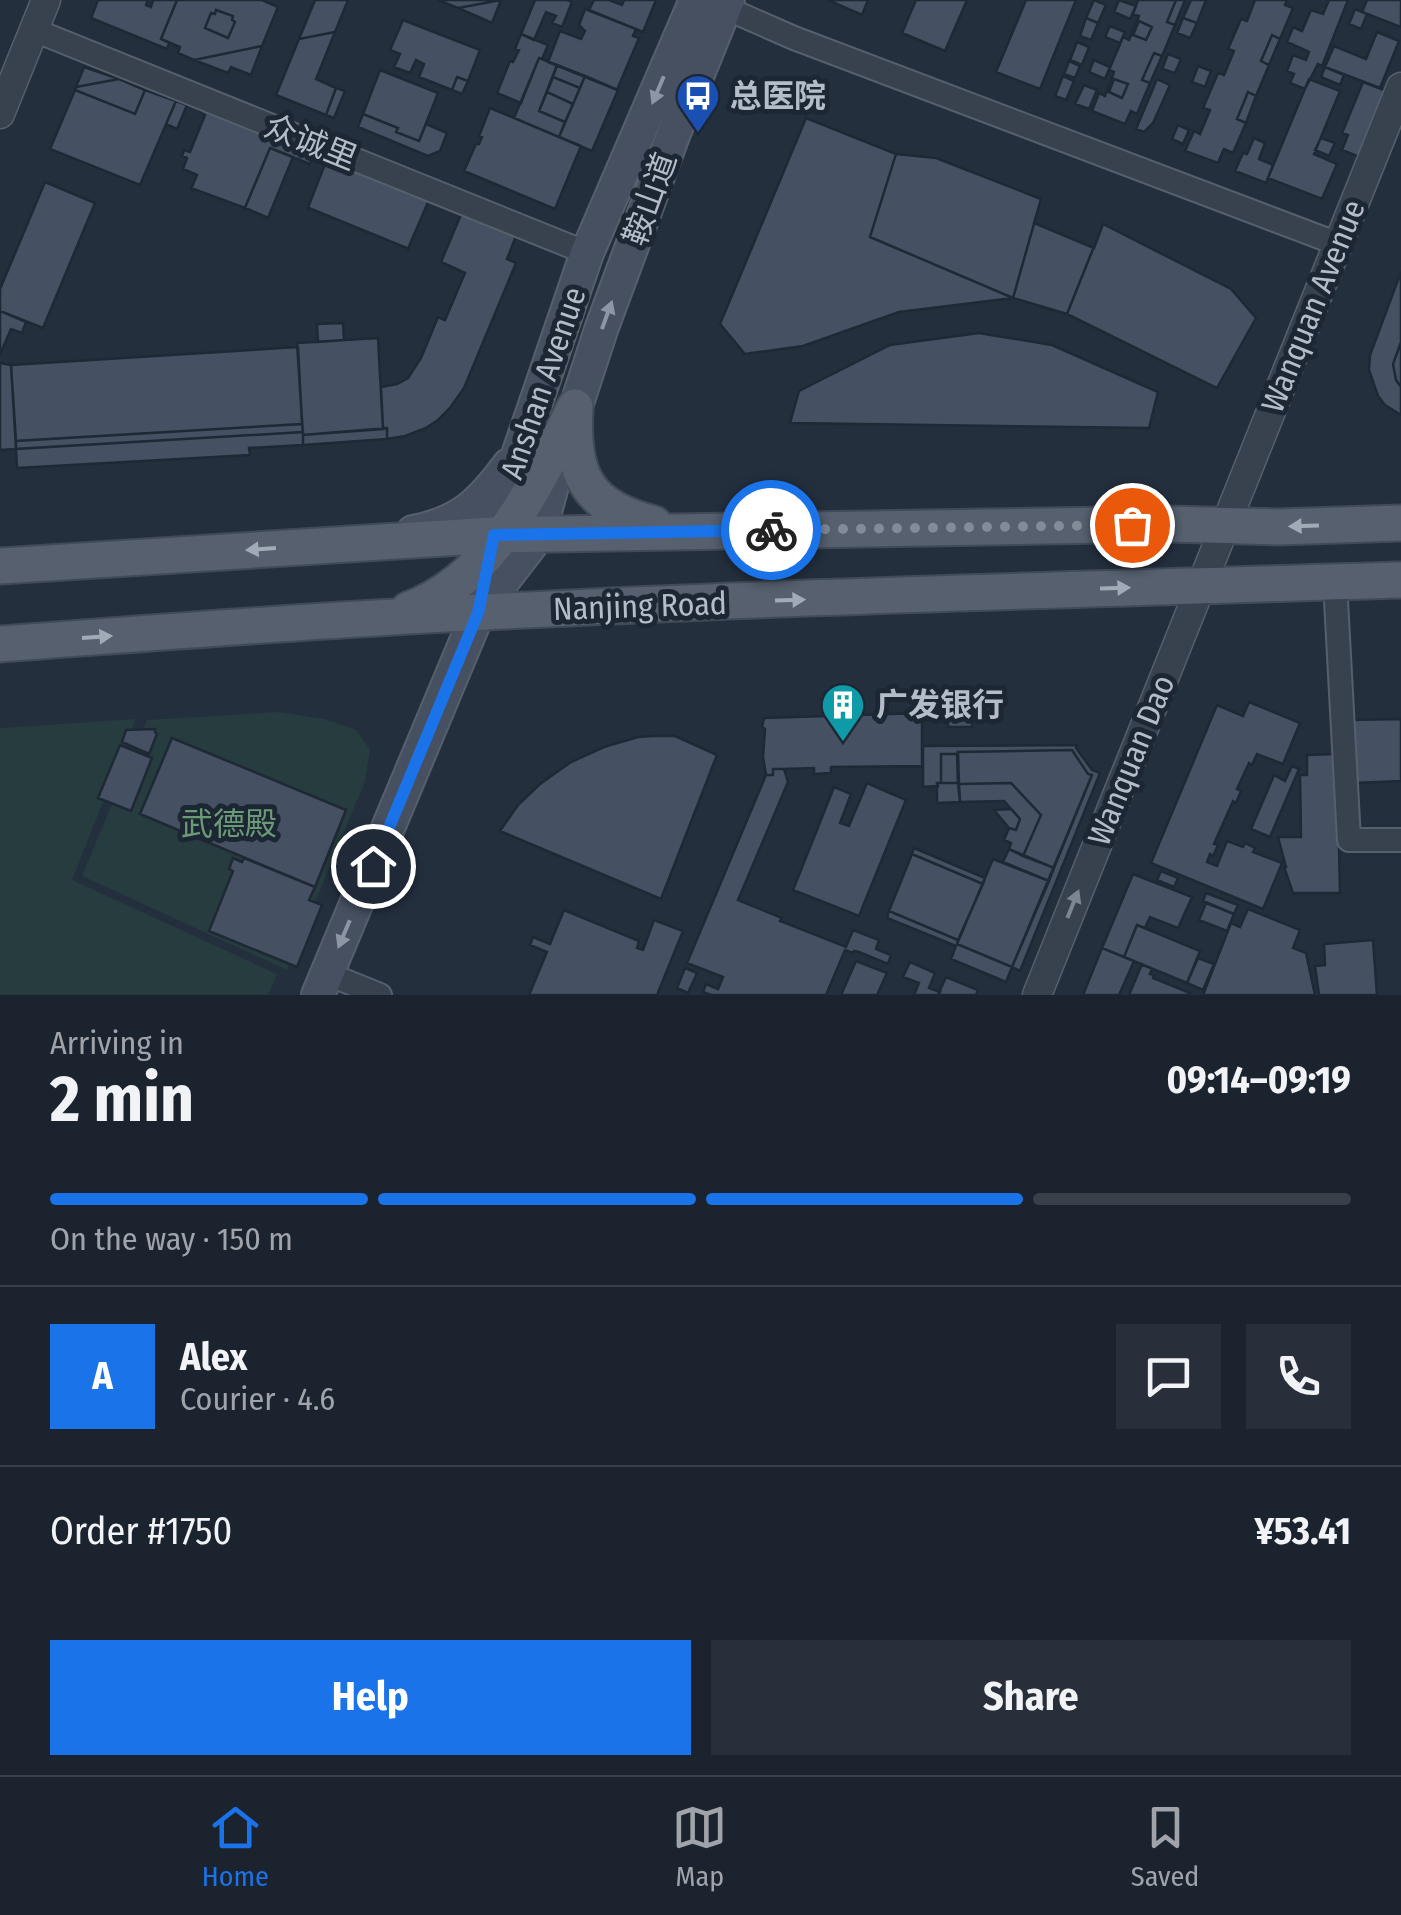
<!DOCTYPE html>
<meta charset="utf-8">
<style>
:root{--surface:#1b232e;--page:#282f3a;--text:#f1f3f6;--muted:#a0a4aa;--line:#39404a;--accent:#1a73e8}
body{margin:0;font-family:"Fira Sans Condensed","Noto Sans SC",sans-serif;background:var(--page);color:var(--text);height:100vh;display:flex;flex-direction:column;font-size:38px;white-space:nowrap}
*{box-sizing:border-box;margin:0}
p{font-size:32px;color:var(--muted)}
.icon{flex:none;width:55px;height:55px;fill:none;stroke:currentColor;stroke-width:2;stroke-linecap:round;stroke-linejoin:round}
.map{position:relative;height:995px;overflow:hidden}
.side{display:flex;flex-direction:column;background:var(--surface);flex:1}
.side>*{flex:none}
.pin{position:absolute;display:grid;place-items:center;width:85px;height:85px;color:#fff;margin:-42px;border:5px solid #fff;border-radius:50%;box-shadow:0 2px 10px #0007}
.courier{position:absolute;display:grid;place-items:center;width:100px;height:100px;margin:-50px;border:8px solid #1a73e8;border-radius:50%;background:#fff;color:#222;box-shadow:0 2px 12px #0007}
.headline em{font-style:normal;font-weight:700}
.headline div{display:flex;flex-direction:column-reverse}
.headline{display:flex;align-items:center;justify-content:space-between;height:170px;padding:0 50px}
h1{font-size:65px;font-weight:700;line-height:75px}
.bar{display:grid;grid-template-columns:repeat(4,1fr);gap:15px 10px;align-content:center;height:120px;padding:0 50px}
.bar i{height:12px;border-radius:8px;background:var(--line)}
.bar .active{background:var(--accent)}
.bar p{grid-column:span 4}
.line{display:flex;align-items:center;gap:25px;padding:0 50px;border-top:2px solid var(--line)}
.line div{flex:1}
.round{display:grid;place-items:center;flex:none;width:105px;height:105px;border-radius:0px;background:var(--page)}
.action{display:flex;gap:20px;margin-top:auto;padding:20px 50px}
.action a{flex:1;height:115px;border-radius:0px;background:var(--accent);color:#fff;font-size:40px;font-weight:700;line-height:115px;text-align:center}
.action a+a{background:var(--page);color:var(--text)}
.dock{display:flex;justify-content:space-around;align-items:center;height:140px;border-top:2px solid var(--line);background:var(--surface);font-size:28px;color:var(--muted)}
.dock a{display:grid;justify-items:center;gap:5px}
.dock .active{color:var(--accent)}
.map>svg:first-child{display:block}
</style>
<div class="map">
<svg width="1401" height="995" viewBox="0 0 1401 995">
<rect width="100%" height="100%" fill="#242f3e"/>
<!-- green -->
<path fill="#263c3f" d="M 279,712 L 325,719 L 356,730 L 370,749 L 365,781 L 287,970 L 82,876 L 147,720 Z
M 136,719 L 72,880 L 277,974 L 268,995 L 0,995 L 0,728 Z"/>
<!-- building -->
<path fill="#455162" stroke="#1f2835" stroke-width="2.5" d="M 98,0 L 148,0 L 146,5 L 151,7 L 153,0 L 177,0 L 161,39 L 169,43 L 167,49 L 91,18 Z
M 177,0 L 262,0 L 278,7 L 262,46 L 194,60 L 178,53 L 180,47 L 161,39 Z
M 315,0 L 348,0 L 335,32 L 299,39 Z
M 438,0 L 501,0 L 458,8 Z
M 501,0 L 492,23 L 458,8 Z
M 535,0 L 567,0 L 572,2 L 562,27 L 552,23 L 556,16 L 546,12 L 534,40 L 521,34 Z
M 594,0 L 609,0 L 622,5 L 624,0 L 656,0 L 643,32 L 589,10 Z
M 828,0 L 868,0 L 862,15 Z
M 916,0 L 967,0 L 945,51 L 902,33 Z
M 1026,0 L 1076,0 L 1040,89 L 996,72 Z
M 1094,0 L 1106,5 L 1098,23 L 1086,18 Z
M 1119,0 L 1136,6 L 1130,19 L 1114,12 Z
M 1138,0 L 1176,0 L 1167,22 L 1175,25 L 1162,56 L 1154,53 L 1142,80 L 1150,83 L 1137,114 L 1131,111 L 1125,124 L 1092,111 L 1099,93 L 1105,96 L 1114,72 L 1109,70 L 1123,37 L 1129,40 L 1139,16 L 1133,14 Z
M 1176,0 L 1185,0 L 1175,25 L 1167,22 Z
M 1191,0 L 1206,0 L 1197,23 L 1183,18 Z
M 1255,0 L 1287,0 L 1285,5 L 1293,8 L 1280,39 L 1272,35 L 1261,61 L 1269,65 L 1256,96 L 1248,92 L 1237,119 L 1246,123 L 1233,153 L 1224,149 L 1218,163 L 1185,151 L 1194,131 L 1200,134 L 1210,110 L 1203,108 L 1218,73 L 1224,75 L 1234,51 L 1228,49 L 1241,19 L 1247,21 Z
M 1329,0 L 1348,0 L 1322,66 L 1318,64 L 1305,89 L 1290,83 L 1294,74 L 1287,71 L 1293,55 L 1306,60 L 1309,52 L 1287,42 L 1293,27 L 1302,31 L 1311,10 L 1323,14 Z
M 1367,0 L 1401,0 L 1401,27 L 1362,12 Z
M 585,9 L 636,29 L 633,36 L 639,38 L 617,90 L 548,62 L 560,31 L 581,39 L 585,31 L 579,25 Z
M 1355,9 L 1367,14 L 1361,29 L 1349,24 Z
M 216,10 L 233,16 L 232,20 L 235,22 L 228,38 L 205,28 L 211,13 L 215,14 Z
M 1086,18 L 1098,23 L 1091,40 L 1080,36 Z
M 1183,18 L 1197,23 L 1190,38 L 1177,33 Z
M 403,20 L 480,50 L 468,81 L 457,77 L 452,90 L 419,77 L 424,64 L 416,60 L 410,73 L 394,67 L 400,54 L 390,50 Z
M 1139,21 L 1152,27 L 1146,40 L 1133,35 Z
M 1110,26 L 1125,32 L 1120,43 L 1105,37 Z
M 335,32 L 316,79 L 336,88 L 326,115 L 276,95 L 299,39 Z
M 1377,32 L 1399,41 L 1380,88 L 1325,67 L 1334,46 L 1366,59 Z
M 521,34 L 548,45 L 542,59 L 539,58 L 521,103 L 497,93 L 510,61 L 513,62 L 519,50 L 515,49 Z
M 1272,35 L 1280,39 L 1269,65 L 1261,61 Z
M 1077,42 L 1089,47 L 1082,65 L 1070,60 Z
M 262,46 L 251,75 L 231,67 L 228,73 L 194,60 Z
M 1154,53 L 1162,56 L 1150,83 L 1142,80 Z
M 1168,54 L 1181,59 L 1175,73 L 1162,69 Z
M 539,58 L 557,65 L 539,111 L 565,122 L 559,137 L 514,118 Z
M 1094,60 L 1110,67 L 1105,79 L 1089,72 Z
M 1069,61 L 1080,66 L 1075,78 L 1064,74 Z
M 557,65 L 585,76 L 580,88 L 553,77 Z
M 1198,66 L 1211,71 L 1205,87 L 1192,82 Z
M 84,67 L 119,79 L 76,87 Z
M 1325,67 L 1344,75 L 1340,85 L 1321,77 Z
M 380,70 L 438,93 L 419,141 L 396,132 L 398,128 L 363,114 Z
M 585,76 L 618,90 L 592,151 L 559,137 Z
M 1063,76 L 1074,81 L 1066,100 L 1055,96 Z
M 457,77 L 468,81 L 462,94 L 452,90 Z
M 553,77 L 580,88 L 573,104 L 547,92 Z
M 119,79 L 145,90 L 135,114 L 75,90 L 76,87 Z
M 1114,79 L 1128,84 L 1122,98 L 1109,92 Z
M 1157,79 L 1170,85 L 1153,123 L 1144,132 L 1136,129 Z
M 1309,79 L 1340,91 L 1314,154 L 1337,164 L 1322,199 L 1268,178 Z
M 1363,82 L 1389,92 L 1362,158 L 1342,150 L 1348,135 L 1342,133 Z
M 1084,85 L 1097,90 L 1089,109 L 1075,104 Z
M 336,88 L 345,91 L 334,118 L 326,115 Z
M 75,90 L 135,114 L 145,90 L 176,101 L 140,185 L 50,149 Z
M 547,92 L 573,104 L 565,122 L 539,111 Z
M 1248,92 L 1256,96 L 1246,123 L 1237,119 Z
M 176,101 L 187,105 L 177,129 L 166,124 Z
M 202,107 L 314,153 L 310,164 L 270,148 L 245,208 L 194,189 L 193,191 L 191,189 L 197,175 L 183,169 L 187,158 L 182,156 L 184,150 L 190,152 L 205,115 L 200,112 Z
M 490,108 L 581,146 L 555,209 L 464,171 L 476,144 L 479,144 L 482,137 L 479,136 Z
M 363,114 L 398,128 L 396,132 L 419,141 L 426,124 L 447,133 L 440,151 L 428,156 L 358,127 Z
M 806,118 L 896,154 L 936,158 L 1041,199 L 1034,223 L 1094,248 L 1103,224 L 1231,289 L 1256,318 L 1217,388 L 1067,314 L 1013,298 L 899,312 L 803,346 L 745,354 L 720,324 Z
M 1178,125 L 1189,130 L 1183,144 L 1172,139 Z
M 1254,138 L 1265,143 L 1259,159 L 1273,165 L 1266,183 L 1235,171 L 1243,153 L 1247,154 Z
M 1321,138 L 1335,143 L 1329,156 L 1315,150 Z
M 270,148 L 293,157 L 268,218 L 248,209 L 244,210 Z
M 896,154 L 936,158 L 1041,199 L 1013,298 L 870,237 Z
M 327,159 L 429,200 L 407,251 L 407,248 L 309,208 L 307,210 Z
M 45,182 L 95,203 L 43,328 L 0,311 L 0,289 Z
M 462,212 L 516,236 L 507,259 L 516,263 L 464,388 L 450,408 L 438,420 L 426,428 L 405,436 L 387,439 L 387,428 L 383,428 L 381,387 L 397,384 L 408,378 L 421,358 L 438,317 L 445,320 L 465,273 L 441,262 Z
M 1103,224 L 1231,289 L 1256,318 L 1217,388 L 1067,314 Z
M 1401,272 L 1401,342 L 1393,364 L 1396,380 L 1401,387 L 1401,415 L 1385,405 L 1378,396 L 1369,370 L 1370,355 Z
M 0,311 L 26,322 L 22,333 L 11,329 L 0,354 Z
M 343,323 L 344,340 L 318,342 L 317,324 Z
M 979,333 L 1052,345 L 1158,392 L 1149,428 L 790,423 L 799,391 L 890,345 Z
M 378,338 L 383,429 L 303,435 L 297,343 Z
M 1401,342 L 1401,387 L 1396,380 L 1393,364 Z
M 298,347 L 302,424 L 16,441 L 11,365 Z
M 0,363 L 11,365 L 16,449 L 0,450 Z
M 302,424 L 303,432 L 16,449 L 16,441 Z
M 387,428 L 387,439 L 303,445 L 303,435 Z
M 303,432 L 303,445 L 249,448 L 250,455 L 17,468 L 16,449 Z
M 1249,702 L 1300,723 L 1283,764 L 1257,754 L 1252,765 L 1249,763 L 1237,789 L 1241,791 L 1236,803 L 1233,801 L 1214,844 L 1218,845 L 1213,856 L 1210,854 L 1207,862 L 1217,866 L 1227,841 L 1243,847 L 1245,843 L 1255,848 L 1253,852 L 1282,863 L 1263,909 L 1151,863 L 1217,705 L 1243,716 Z
M 971,711 L 972,727 L 948,727 L 948,712 Z
M 922,713 L 922,766 L 831,767 L 831,773 L 814,774 L 814,768 L 784,769 L 773,769 L 773,775 L 766,775 L 763,757 L 765,729 L 762,727 L 764,718 Z
M 1401,719 L 1401,781 L 1353,783 L 1351,720 Z
M 155,729 L 155,732 L 157,734 L 149,754 L 122,742 L 126,730 Z
M 652,736 L 675,736 L 717,755 L 661,899 L 500,831 L 518,805 L 540,784 L 571,762 L 604,747 L 638,737 Z
M 172,738 L 346,810 L 315,887 L 140,814 Z
M 120,745 L 152,758 L 131,811 L 98,798 Z
M 1077,745 L 1076,748 L 1092,770 L 1100,773 L 1020,971 L 1012,967 L 1092,775 L 1088,774 L 1072,750 L 958,752 L 957,754 L 941,754 L 941,783 L 937,783 L 938,786 L 923,787 L 923,746 Z
M 1072,750 L 1088,774 L 1092,775 L 1054,868 L 1023,856 L 1041,815 L 1011,783 L 959,784 L 958,752 Z
M 941,754 L 957,754 L 958,783 L 941,783 Z
M 1337,754 L 1340,893 L 1293,893 L 1284,867 L 1286,867 L 1278,837 L 1301,837 L 1300,775 L 1307,775 L 1307,755 Z
M 1292,766 L 1299,769 L 1270,837 L 1251,829 L 1274,775 L 1285,781 Z
M 773,769 L 784,769 L 788,782 L 738,900 L 782,918 L 780,921 L 846,947 L 853,930 L 879,940 L 876,949 L 891,955 L 888,964 L 859,952 L 854,951 L 853,953 L 845,950 L 826,995 L 711,995 L 703,992 L 706,984 L 718,989 L 723,977 L 687,963 L 766,775 L 773,775 Z
M 867,783 L 906,800 L 859,916 L 793,890 L 834,787 L 851,794 L 840,823 L 849,826 Z
M 937,783 L 958,783 L 960,802 L 937,803 Z
M 1011,783 L 1041,815 L 1023,856 L 1009,849 L 1011,843 L 1004,840 L 1009,828 L 1016,830 L 1020,819 L 1004,801 L 960,802 L 959,784 Z
M 1011,809 L 1020,819 L 1016,830 L 1009,828 L 994,810 Z
M 914,848 L 985,878 L 983,884 L 912,854 Z
M 1009,849 L 1054,868 L 1049,881 L 1003,862 Z
M 912,854 L 983,884 L 958,940 L 889,911 Z
M 233,858 L 242,862 L 244,858 L 315,887 L 309,900 L 322,905 L 297,967 L 209,931 L 233,871 L 229,869 Z
M 993,859 L 1049,881 L 1012,967 L 957,944 Z
M 1161,871 L 1178,878 L 1174,887 L 1157,880 Z
M 1133,874 L 1192,897 L 1178,928 L 1150,917 L 1145,928 L 1137,925 L 1124,957 L 1102,948 Z
M 1206,893 L 1238,905 L 1234,914 L 1203,901 Z
M 1206,903 L 1234,914 L 1227,931 L 1199,920 Z
M 1248,909 L 1300,930 L 1293,948 L 1306,953 L 1315,995 L 1203,995 L 1231,923 L 1240,927 Z
M 564,910 L 639,941 L 637,948 L 643,950 L 654,920 L 683,931 L 657,995 L 529,995 L 547,952 L 530,945 L 533,937 L 550,944 Z
M 889,911 L 958,940 L 957,944 L 1012,967 L 1006,982 L 951,959 L 956,946 L 887,918 Z
M 1137,925 L 1200,951 L 1187,983 L 1124,957 Z
M 1373,940 L 1377,995 L 1319,995 L 1315,966 L 1325,965 L 1324,944 Z
M 1102,948 L 1134,961 L 1119,995 L 1083,995 Z
M 1198,958 L 1214,964 L 1203,990 L 1187,983 Z
M 856,961 L 887,973 L 877,995 L 841,995 Z
M 910,962 L 935,973 L 929,988 L 940,992 L 938,995 L 914,995 L 919,983 L 903,977 Z
M 1142,964 L 1152,969 L 1150,974 L 1154,975 L 1153,978 L 1190,993 L 1189,995 L 1129,995 Z
M 685,968 L 697,973 L 688,993 L 677,988 Z
M 946,977 L 978,990 L 976,995 L 938,995 Z"/>
<g fill="none" stroke-linecap="round" stroke-linejoin="round">
<!-- minor casing -->
<g stroke="#565f6c" stroke-width="26">
<path id="minor" d="M 712,2 L 794,38 L 1338,244
M 34,30 L 587,253
M 1335,582 L 1349,840 L 1401,840
M 328,974 L 380,995"/>
</g>
<!-- tertiary casing -->
<g stroke="#565f6c" stroke-width="31">
<path id="tertiary" d="M 0,114 L 46,0
M 1037,995 L 1401,87"/>
</g>
<!-- secondary casing -->
<g stroke="#565f6c" stroke-width="36">
<path id="secondary" d="M 413,532 C 461,523 481,503 509,465
M 482,608 L 539,534 L 562,449 L 602,327 L 674,133 L 728,0
M 318,995 L 478,613 L 494,535 L 520,449 L 587,253 L 696,0"/>
</g>
<!-- primary casing -->
<g stroke="#414a57" stroke-width="39">
<path id="primary" d="M 575,409 C 571,476 587,507 654,524
M 0,566 L 494,535 L 1169,524 L 1277,527 L 1401,523
M 408,610 C 495,578 536,484 575,407
M 0,644 C 125,635 251,625 376,618 C 717,598 1059,590 1401,580"/>
</g>
<!-- minor -->
<use href="#minor" stroke="#38414e" stroke-width="22"/>
<!-- tertiary -->
<use href="#tertiary" stroke="#38414e" stroke-width="28"/>
<!-- secondary -->
<use href="#secondary" stroke="#465061" stroke-width="32"/>
<!-- primary -->
<use href="#primary" stroke="#56606e" stroke-width="35"/>
</g>
<!-- one-way arrows -->
<defs><path id="oneway-solid" d="M-6-.8H1V-3.2L6.5 0L1 3.2V.8H-6Z" transform="scale(2.5)"/></defs>
<g fill="#8e96a5">
<use href="#oneway-solid" transform="translate(658 90) rotate(113)"/>
<use href="#oneway-solid" transform="translate(607 315) rotate(-70)"/>
<use href="#oneway-solid" transform="translate(344 934) rotate(113)"/>
</g>
<g fill="#a1aab7">
<use href="#oneway-solid" transform="translate(1304 526) rotate(178)"/>
<use href="#oneway-solid" transform="translate(261 549) rotate(176)"/>
<use href="#oneway-solid" transform="translate(1115 588) rotate(-2)"/>
<use href="#oneway-solid" transform="translate(790 600) rotate(-2)"/>
<use href="#oneway-solid" transform="translate(97 637) rotate(-4)"/>
</g>
<use fill="#7c8592" href="#oneway-solid" transform="translate(1073 904) rotate(-68)"/>
<g fill="none" stroke-linecap="round" stroke-linejoin="round">
<!-- done -->
<path stroke="#828b98" stroke-width="10" stroke-dasharray="0 18" d="M 771,530 L 1132,525"/>
<!-- route -->
<path stroke="#1a73e8" stroke-width="12" d="M 373,866 L 478,613 L 494,535 L 771,530"/>
</g>
<!-- icons -->
<defs>
<g id="bus-pin" transform="scale(2.25)"><path d="M0 17L-7.5 6A9.5 9.5 0 1 1 7.5 6Z" fill="#1a4fb4" stroke="#1d2633"/><path d="M-5-6H5V4H4V6H2V4H-2V6H-4V4H-5ZM-3.5-4V0h7V-4ZM-3.5 1.2v1.5H-2V1.2ZM2 1.2v1.5H3.5V1.2Z" fill="#fff"/></g>
<g id="building-pin" transform="scale(2.25)"><path d="M0 17L-7.5 6A9.5 9.5 0 1 1 7.5 6Z" fill="#0f9aa8" stroke="#1d2633"/><path d="M-4-6H4V6H1V3H-1V6H-4ZM-2.5-4.3h1.7v1.8h-1.7ZM.8-4.3h1.7v1.8H.8ZM-2.5-1h1.7V.8h-1.7ZM.8-1h1.7V.8H.8Z" fill="#fff"/></g>
</defs>
<g fill-rule="evenodd">
<use href="#bus-pin" x="698" y="96"/>
<use href="#building-pin" x="843" y="705"/>
</g>
<g text-anchor="middle" stroke-width="10" stroke-linejoin="round" paint-order="stroke">
<!-- poi labels -->
<g font-size="32" font-weight="bold" fill="#b4bcc9" stroke="#1d2633" text-anchor="start">
<text x="730" y="107">总医院</text>
<text x="876" y="716">广发银行</text>
</g>
<!-- street labels -->
<g font-size="32" fill="#b4bcc9" stroke="#1d2633">
<text transform="translate(311 142) rotate(22)" y="11">众诚里</text>
<text transform="translate(650 199) rotate(-70)" y="11">鞍山道</text>
<text transform="translate(1313 306) rotate(-68)" y="11">Wanquan Avenue</text>
<text transform="translate(543 383) rotate(-71)" y="11">Anshan Avenue</text>
<text transform="translate(640 606) rotate(-2)" y="11">Nanjing Road</text>
<text transform="translate(1131 760) rotate(-68)" y="11">Wanquan Dao</text>
</g>
<!-- park labels -->
<g font-size="32" fill="#6b9a76" stroke="#1d2633">
<text x="229" y="835">武德殿</text>
</g>
</g>
</svg>
<div class="pin" style="left:1132px;top:525px;background:#ea580c"><svg class="icon" aria-label="bag" viewBox="0 0 24 24"><path d="M5 8h14l-1 12H6zM9 8a3 3 0 0 1 6 0"/></svg></div>
<div class="pin" style="left:373px;top:866px;background:#1f2937"><svg class="icon" aria-label="home" viewBox="0 0 24 24"><path d="M3 11l9-7 9 7M6 9v11h12V9"/></svg></div>
<div class="courier" style="left:771px;top:530px"><svg class="icon" aria-label="bike" viewBox="0 0 24 24"><circle cx="6" cy="16" r="4"/><circle cx="18" cy="16" r="4"/><path d="M6 16l4-8h5l3 8M10 8l3 8H6M13 5h3"/></svg></div>
</div>
<section class="side">
<div class="headline"><div><h1>2 min</h1><p>Arriving in</p></div><em>09:14–09:19</em></div>
<div class="bar"><i class="active"></i><i class="active"></i><i class="active"></i><i></i><p>On the way · 150 m</p></div>
<div class="line" style="height:180px"><b class="round" style="background:var(--accent);color:#fff">A</b><div><b>Alex</b><p>Courier · 4.6</p></div><a class="round"><svg class="icon" aria-label="chat" viewBox="0 0 24 24"><path d="M4 5h16v11H9l-5 4z"/></svg></a><a class="round"><svg class="icon" aria-label="phone" viewBox="0 0 24 24"><path d="M5 4h4l2 5-3 2q2 4 5 5l2-3 5 2v4C11 20 4 13 5 4z"/></svg></a></div>
<div class="line" style="height:130px"><div>Order #1750</div><b>¥53.41</b></div>
<div class="action"><a>Help</a><a>Share</a></div>
</section>
<nav class="dock">
<a class="active"><svg class="icon" aria-label="home" viewBox="0 0 24 24"><path d="M3 11l9-7 9 7M6 9v11h12V9"/></svg>Home</a>
<a><svg class="icon" aria-label="map" viewBox="0 0 24 24"><path d="M3 6l6-2 6 2 6-2v14l-6 2-6-2-6 2zM9 4v14M15 6v14"/></svg>Map</a>
<a><svg class="icon" aria-label="saved" viewBox="0 0 24 24"><path d="M7 4h10v16l-5-4-5 4z"/></svg>Saved</a>
</nav>
